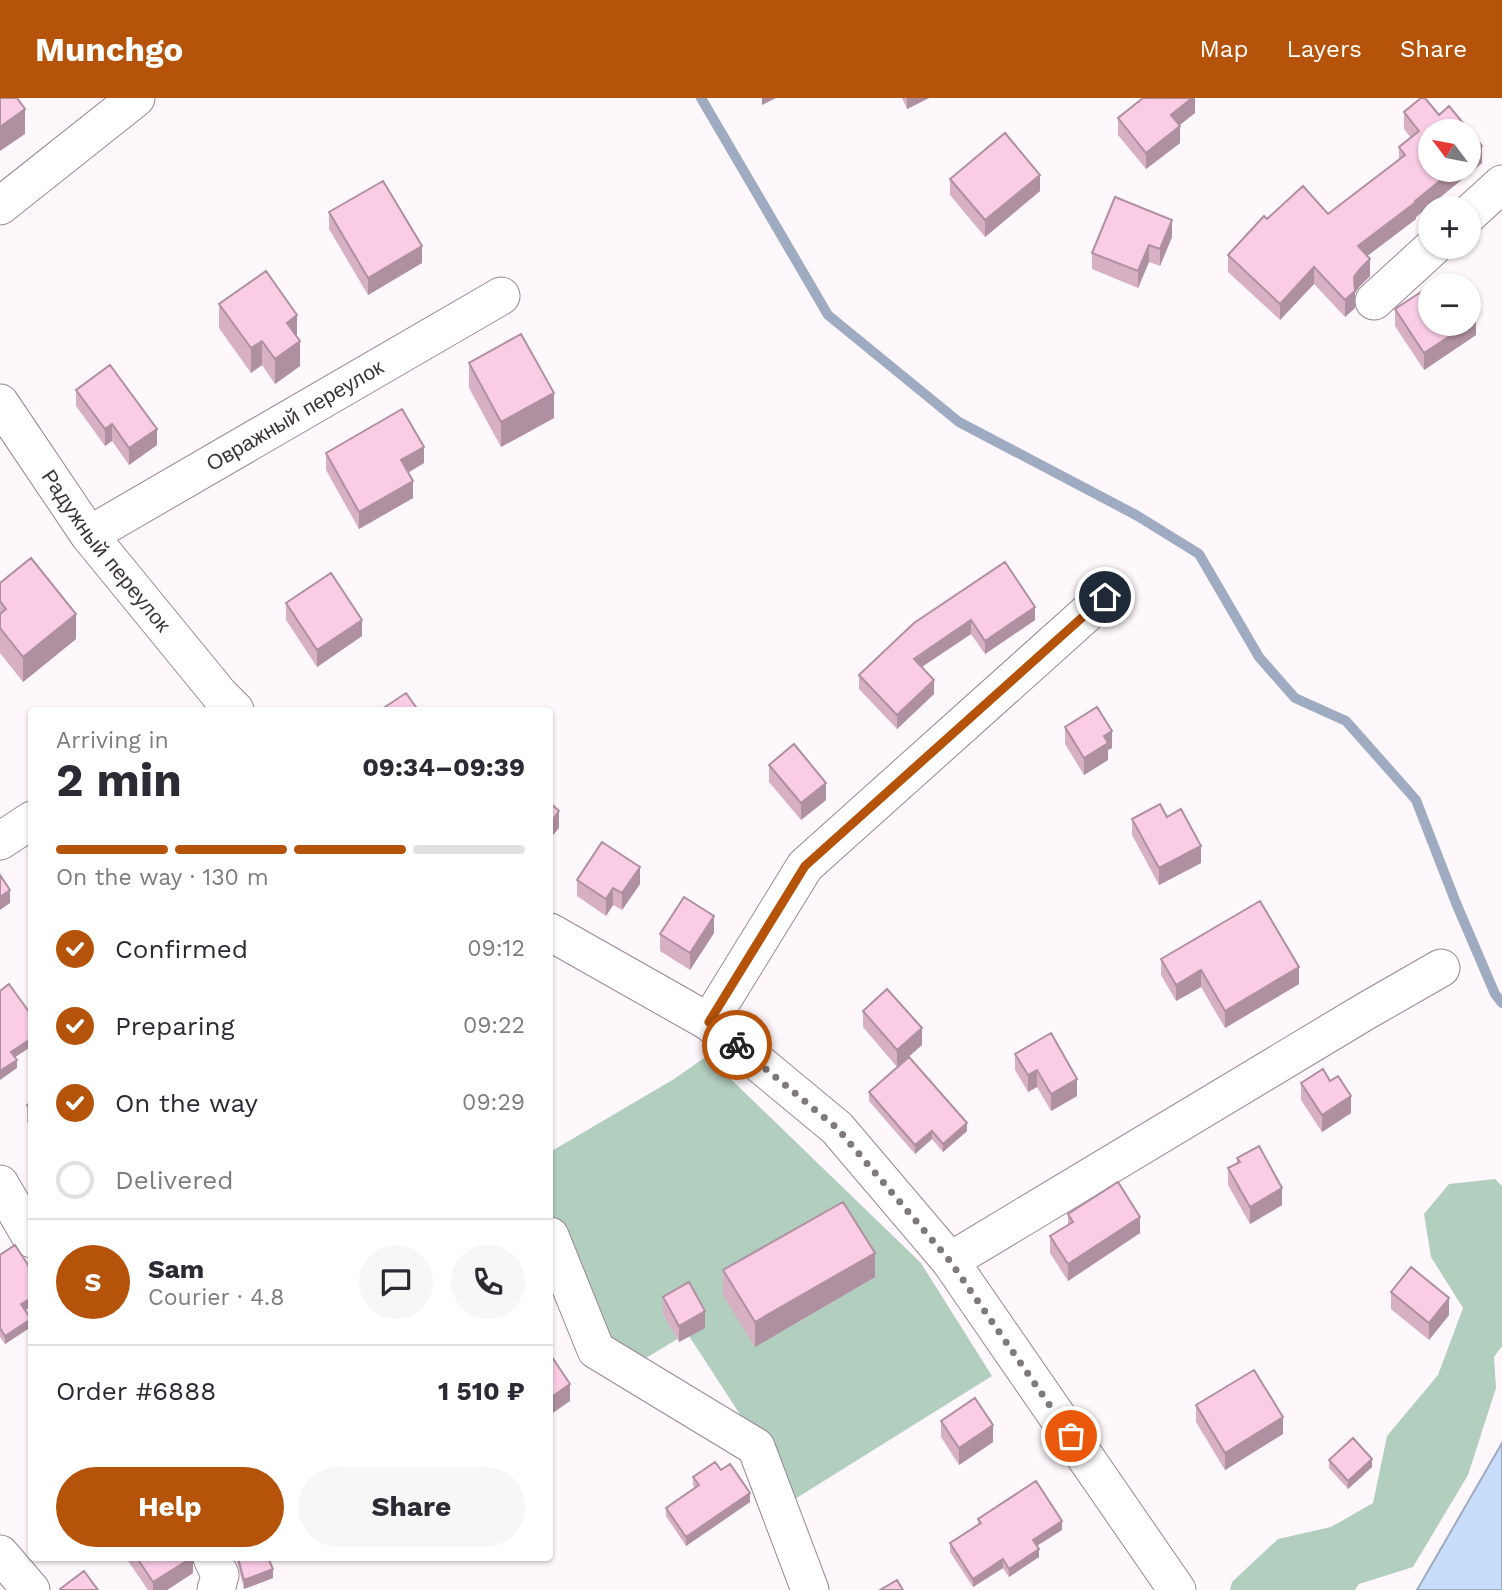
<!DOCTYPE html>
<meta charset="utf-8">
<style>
:root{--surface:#fff;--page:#f7f7f7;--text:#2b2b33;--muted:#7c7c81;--line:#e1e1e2;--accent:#b45309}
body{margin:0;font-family:"Work Sans",sans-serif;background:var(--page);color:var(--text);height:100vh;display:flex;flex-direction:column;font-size:26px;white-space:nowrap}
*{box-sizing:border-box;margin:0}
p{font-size:23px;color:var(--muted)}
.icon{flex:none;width:38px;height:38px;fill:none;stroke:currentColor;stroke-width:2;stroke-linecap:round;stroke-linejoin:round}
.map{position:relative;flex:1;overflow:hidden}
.panel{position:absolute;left:28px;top:609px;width:525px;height:854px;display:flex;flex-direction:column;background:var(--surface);border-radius:7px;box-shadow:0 2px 5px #0004}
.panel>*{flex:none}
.needle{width:46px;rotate:302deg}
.buttons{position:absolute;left:1418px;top:21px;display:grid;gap:14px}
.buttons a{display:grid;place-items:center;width:63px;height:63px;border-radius:50%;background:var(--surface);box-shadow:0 2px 5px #0004;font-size:35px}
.pin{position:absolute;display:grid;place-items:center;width:60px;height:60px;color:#fff;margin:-30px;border:4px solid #fff;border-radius:50%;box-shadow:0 2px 7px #0007}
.courier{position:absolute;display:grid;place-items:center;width:70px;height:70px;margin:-35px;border:5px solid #b45309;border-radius:50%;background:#fff;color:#222;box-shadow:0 2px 9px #0007}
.headline em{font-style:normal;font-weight:700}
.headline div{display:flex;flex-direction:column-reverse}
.headline{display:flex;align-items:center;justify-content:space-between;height:119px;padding:0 28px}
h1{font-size:46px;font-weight:700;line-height:52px}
.bar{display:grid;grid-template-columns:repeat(4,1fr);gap:10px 7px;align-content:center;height:84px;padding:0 28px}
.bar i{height:9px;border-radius:5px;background:var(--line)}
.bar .on{background:var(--accent)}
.bar p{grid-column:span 4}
.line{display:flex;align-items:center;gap:18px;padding:0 28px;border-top:2px solid var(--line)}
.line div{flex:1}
.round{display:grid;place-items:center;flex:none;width:74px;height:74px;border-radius:37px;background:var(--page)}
ol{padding:0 28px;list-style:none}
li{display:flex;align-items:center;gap:21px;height:77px}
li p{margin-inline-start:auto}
li .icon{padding:7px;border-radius:50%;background:var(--accent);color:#fff;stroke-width:4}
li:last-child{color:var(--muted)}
li i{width:38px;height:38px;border:4px solid var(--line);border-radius:50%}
.cta{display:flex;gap:14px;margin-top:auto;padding:14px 28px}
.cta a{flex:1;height:80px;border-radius:42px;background:var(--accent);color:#fff;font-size:28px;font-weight:700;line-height:80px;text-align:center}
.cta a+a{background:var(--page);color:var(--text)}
header{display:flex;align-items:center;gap:42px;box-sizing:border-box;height:98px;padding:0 35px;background:var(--accent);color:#fff}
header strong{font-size:33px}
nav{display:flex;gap:38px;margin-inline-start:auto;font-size:24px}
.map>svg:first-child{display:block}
</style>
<header>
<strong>Munchgo</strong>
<nav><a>Map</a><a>Layers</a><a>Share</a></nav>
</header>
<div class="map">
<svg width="1502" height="1492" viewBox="0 0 1502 1492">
<rect width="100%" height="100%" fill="#fef8fd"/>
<!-- green -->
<path fill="#b1cebe" d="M 707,958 L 921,1165 L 992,1278 L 795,1401 L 687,1235 L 638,1265 L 584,1229 L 550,1133 L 550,1054 L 674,981 Z
M 1495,1081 L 1502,1088 L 1502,1248 L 1494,1259 L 1496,1290 L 1468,1377 L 1413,1469 L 1359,1486 L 1355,1492 L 1230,1492 L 1232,1484 L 1278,1441 L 1331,1429 L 1373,1405 L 1387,1338 L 1438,1277 L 1463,1210 L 1431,1159 L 1424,1116 L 1449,1086 Z"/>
<!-- water -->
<path fill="#c8ddfa" stroke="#9eabc0" stroke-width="2" d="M 1502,1345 L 1502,1492 L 1417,1492 Z"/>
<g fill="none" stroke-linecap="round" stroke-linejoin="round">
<!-- stream -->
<path stroke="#9eabc0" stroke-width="10" d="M 701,0 L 828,217 L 959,324 L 1136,417 L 1199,456 L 1259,559 L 1295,600 L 1346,623 L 1416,702 L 1456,805 L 1495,896 L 1502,905"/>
<!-- minor casing -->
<g stroke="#968794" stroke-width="39">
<g id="minor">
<path d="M 0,108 L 136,0"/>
<path d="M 1468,117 L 1502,86"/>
<path d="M 1374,203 L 1433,149"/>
<path id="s1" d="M 0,305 L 89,437 L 219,596 L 235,612"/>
<path id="s2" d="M 89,437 L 501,198"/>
<path d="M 0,743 L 32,722"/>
<path d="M 550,834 L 709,924 L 837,1030 L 950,1163 L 1177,1492"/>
<path d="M 709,924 L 805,768 L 1105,499"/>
<path d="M 0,1086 L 32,1141"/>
<path d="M 550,1138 L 596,1252 L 756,1349 L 810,1492"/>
<path d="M 950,1163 L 1366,913 L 1441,870"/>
<path d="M 0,1456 L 31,1492"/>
<path d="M 212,1460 L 220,1477 L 216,1492"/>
</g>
</g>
<!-- minor -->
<use href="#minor" stroke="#fff" stroke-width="37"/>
</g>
<!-- wall -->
<path fill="#d7b0c4" d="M 902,0 L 929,0 L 907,11 Z
M 1195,0 L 1195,15 L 1179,27 L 1180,45 L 1146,71 L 1118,37 L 1118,20 Z
M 1404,14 L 1439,17 L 1482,65 L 1416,119 L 1416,121 L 1367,158 L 1370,178 L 1360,188 L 1355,195 L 1355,210 L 1345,219 L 1314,186 L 1280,222 L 1228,174 L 1228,157 L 1267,121 L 1328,116 L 1399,62 L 1399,49 L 1411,40 L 1404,31 Z
M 950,81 L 1040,93 L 985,139 L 950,97 Z
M 329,114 L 422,165 L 368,197 L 329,131 Z
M 1172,139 L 1160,168 L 1149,164 L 1138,190 L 1092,171 L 1092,155 Z
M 219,206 L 297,239 L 300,268 L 275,286 L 262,267 L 251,275 L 219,230 Z
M 1395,211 L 1476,237 L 1424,272 L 1395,228 Z
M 469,265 L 554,320 L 501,349 L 469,290 Z
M 76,292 L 157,347 L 129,367 L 112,343 L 105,348 L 76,308 Z
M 326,355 L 424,365 L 408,374 L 413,400 L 359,431 L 326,372 Z
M 1005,464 L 1035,522 L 985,556 L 971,536 L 922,569 L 934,596 L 897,631 L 859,591 L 859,577 Z
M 0,485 L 76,541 L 23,584 L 0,555 Z
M 286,505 L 362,538 L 317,569 L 286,522 Z
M 1065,629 L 1112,650 L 1108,652 L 1108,662 L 1084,677 L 1065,646 Z
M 769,667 L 826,702 L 801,722 L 769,684 Z
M 1167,719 L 1201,765 L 1159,787 L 1132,737 L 1132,721 Z
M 577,782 L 640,786 L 622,812 L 613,807 L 606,818 L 577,798 Z
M 714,835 L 690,872 L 660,853 L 660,836 Z
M 1161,861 L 1299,886 L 1225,930 L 1201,889 L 1176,903 L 1161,877 Z
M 863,913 L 922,947 L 897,969 L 863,929 Z
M 1015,956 L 1077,998 L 1051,1013 L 1037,989 L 1028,994 L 1015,972 Z
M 1330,983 L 1351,1015 L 1322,1034 L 1301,1002 L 1301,985 Z
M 869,994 L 967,1033 L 943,1054 L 932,1041 L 915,1056 L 869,1003 Z
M 32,1004 L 32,1031 L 27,1024 L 27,1007 Z
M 1237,1060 L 1282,1107 L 1250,1126 L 1228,1087 L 1228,1070 L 1237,1065 Z
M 1068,1116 L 1140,1135 L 1068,1183 L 1050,1155 L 1050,1138 L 1068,1127 Z
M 0,1157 L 25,1212 L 31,1229 L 5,1246 L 0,1239 Z
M 723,1172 L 875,1179 L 755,1249 L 723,1197 Z
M 1391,1194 L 1449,1217 L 1429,1242 L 1391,1211 Z
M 663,1199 L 705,1230 L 679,1244 L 663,1216 Z
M 1196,1307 L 1283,1336 L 1225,1372 L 1196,1324 Z
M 941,1323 L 993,1344 L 959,1367 L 941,1339 Z
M 1329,1362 L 1372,1369 L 1348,1391 L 1329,1370 Z
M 721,1372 L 750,1404 L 686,1448 L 666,1418 L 666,1410 L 695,1390 L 693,1387 L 693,1379 Z
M 978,1421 L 1062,1432 L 1037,1448 L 1039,1459 L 1009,1479 L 1003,1470 L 973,1489 L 950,1454 L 950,1445 L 978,1427 Z
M 128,1460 L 193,1460 L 193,1475 L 167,1492 L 148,1492 L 128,1463 Z
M 237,1460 L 268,1460 L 273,1480 L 244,1491 L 237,1464 Z"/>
<!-- shaded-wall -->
<path fill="#af90a0" d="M 762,0 L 776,0 L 762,7 Z
M 907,0 L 929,0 L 907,11 Z
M 1192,0 L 1195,0 L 1195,15 L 1171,34 L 1171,17 Z
M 25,11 L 25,36 L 0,53 L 0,29 Z
M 1180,28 L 1180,45 L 1146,71 L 1146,55 Z
M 1482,48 L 1482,65 L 1416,119 L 1416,121 L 1358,165 L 1358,148 L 1453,72 L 1468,72 L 1468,60 Z
M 1040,77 L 1040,93 L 985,139 L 985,122 Z
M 1172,122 L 1172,139 L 1160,168 L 1160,151 Z
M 1149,147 L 1149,164 L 1138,190 L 1138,173 Z
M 422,148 L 422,165 L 368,197 L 368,180 Z
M 1370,161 L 1370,178 L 1360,188 L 1355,195 L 1355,210 L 1345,219 L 1345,202 L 1354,179 L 1360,171 Z
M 1314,169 L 1314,186 L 1280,222 L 1280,206 Z
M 297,217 L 297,242 L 287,225 Z
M 1476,221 L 1476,237 L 1424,272 L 1424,255 Z
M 262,243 L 262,267 L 251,275 L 251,250 Z
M 300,243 L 300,268 L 275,286 L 275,261 Z
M 554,295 L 554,320 L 501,349 L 501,324 Z
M 112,326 L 112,343 L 105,348 L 105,331 Z
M 157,331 L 157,347 L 129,367 L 129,350 Z
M 424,349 L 424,365 L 401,379 L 401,362 Z
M 413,383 L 413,400 L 359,431 L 359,414 Z
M 1035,509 L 1035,522 L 985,556 L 985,543 Z
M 76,516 L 76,541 L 23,584 L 23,559 Z
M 362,522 L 362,538 L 317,569 L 317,552 Z
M 971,522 L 971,536 L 914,574 L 914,561 Z
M 934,582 L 934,596 L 897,631 L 897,617 Z
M 1112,633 L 1112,650 L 1108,652 L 1108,662 L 1084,677 L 1084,660 L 1104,638 Z
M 826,685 L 826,702 L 801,722 L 801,705 Z
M 559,713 L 559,730 L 550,741 L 550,725 Z
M 1201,748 L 1201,765 L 1159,787 L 1159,770 Z
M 640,769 L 640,786 L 622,812 L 622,795 Z
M 613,790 L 613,807 L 606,818 L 606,801 Z
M 10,792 L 10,805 L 0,812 L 0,799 Z
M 714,818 L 714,835 L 690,872 L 690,855 Z
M 1299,869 L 1299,886 L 1225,930 L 1225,913 Z
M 1201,872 L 1201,889 L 1176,903 L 1176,887 Z
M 553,907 L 553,924 L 550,926 L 550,909 Z
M 922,930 L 922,947 L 897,969 L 897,952 Z
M 32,940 L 32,948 L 11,962 L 11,954 Z
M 17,962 L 17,970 L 0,982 L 0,973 Z
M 1037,972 L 1037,989 L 1028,994 L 1028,977 Z
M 1077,981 L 1077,998 L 1051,1013 L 1051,996 Z
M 1351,998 L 1351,1015 L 1322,1034 L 1322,1017 Z
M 967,1025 L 967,1033 L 943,1054 L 943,1046 Z
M 932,1033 L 932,1041 L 915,1056 L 915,1047 Z
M 1282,1090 L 1282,1107 L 1250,1126 L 1250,1109 Z
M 1140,1119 L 1140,1135 L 1068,1183 L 1068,1166 Z
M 875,1155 L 875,1179 L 755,1249 L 755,1224 Z
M 32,1200 L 32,1208 L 21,1215 L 21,1206 Z
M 1449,1200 L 1449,1217 L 1429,1242 L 1429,1225 Z
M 705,1213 L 705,1230 L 679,1244 L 679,1228 Z
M 31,1221 L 31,1229 L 5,1246 L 5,1238 Z
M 570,1286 L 570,1303 L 550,1317 L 550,1300 Z
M 1283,1319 L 1283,1336 L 1225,1372 L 1225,1355 Z
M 993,1327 L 993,1344 L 959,1367 L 959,1350 Z
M 1372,1361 L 1372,1369 L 1348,1391 L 1348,1383 Z
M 750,1395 L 750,1404 L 686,1448 L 686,1439 Z
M 1062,1423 L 1062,1432 L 1033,1450 L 1033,1442 Z
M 1039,1451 L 1039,1459 L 1009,1479 L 1009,1471 Z
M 191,1460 L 193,1460 L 193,1475 L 167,1492 L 153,1492 L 153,1484 Z
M 1003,1461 L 1003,1470 L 973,1489 L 973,1481 Z
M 273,1471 L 273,1480 L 244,1491 L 244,1482 Z"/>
<!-- building -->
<path fill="#facde4" stroke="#af90a0" stroke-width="2" d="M 0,0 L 17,0 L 25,11 L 0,29 Z
M 1143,0 L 1192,0 L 1171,17 L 1180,28 L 1146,55 L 1118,20 Z
M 1421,0 L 1425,0 L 1439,17 L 1449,8 L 1482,48 L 1468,60 L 1468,33 L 1430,33 L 1430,72 L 1453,72 L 1415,103 L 1416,104 L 1358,148 L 1370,161 L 1360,171 L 1354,179 L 1355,193 L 1345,202 L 1314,169 L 1280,206 L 1228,157 L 1264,118 L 1267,121 L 1303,88 L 1328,116 L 1405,57 L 1399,49 L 1419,33 L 1404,14 Z
M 1005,35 L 1040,77 L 985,122 L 950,81 Z
M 383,83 L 422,148 L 368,180 L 329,114 Z
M 1115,99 L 1172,122 L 1160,151 L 1149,147 L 1138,173 L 1092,155 Z
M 266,173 L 297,217 L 287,225 L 300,243 L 275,261 L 262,243 L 251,250 L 219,206 Z
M 1447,177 L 1454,187 L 1432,187 Z
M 1430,188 L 1430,226 L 1468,226 L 1424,255 L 1395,211 Z
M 1468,209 L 1476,221 L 1468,226 Z
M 521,236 L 554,295 L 501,324 L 469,265 Z
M 110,267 L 157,331 L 129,350 L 112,326 L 105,331 L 76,292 Z
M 402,311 L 424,349 L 401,362 L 413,383 L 359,414 L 326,355 Z
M 31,460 L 76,516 L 23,559 L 0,530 L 0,516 L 6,511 L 0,503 L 0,485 Z
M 1005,464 L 1035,509 L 985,543 L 971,522 L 914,561 L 934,582 L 897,617 L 859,577 L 914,525 Z
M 331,475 L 362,522 L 317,552 L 286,505 Z
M 406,595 L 418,612 L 387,612 L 385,609 Z
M 1097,609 L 1112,633 L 1104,638 L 1108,645 L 1084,660 L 1065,629 Z
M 794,646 L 826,685 L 801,705 L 769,667 Z
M 550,705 L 559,713 L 550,725 Z
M 1160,706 L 1167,719 L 1181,711 L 1201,748 L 1159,770 L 1132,721 Z
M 602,744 L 640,769 L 622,795 L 613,790 L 606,801 L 577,782 Z
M 0,777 L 10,792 L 0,799 Z
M 684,799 L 714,818 L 690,855 L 660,836 Z
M 1260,803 L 1299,869 L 1225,913 L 1201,872 L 1176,887 L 1161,861 Z
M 9,886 L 32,918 L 32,940 L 11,954 L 17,962 L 0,973 L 0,893 Z
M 887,891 L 922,930 L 897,952 L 863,913 Z
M 1051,935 L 1077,981 L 1051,996 L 1037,972 L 1028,977 L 1015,956 Z
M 909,959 L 967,1025 L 943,1046 L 932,1033 L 915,1047 L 869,994 Z
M 1323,971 L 1330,983 L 1338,978 L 1351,998 L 1322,1017 L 1301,985 Z
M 32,1004 L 32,1014 L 27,1007 Z
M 1259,1048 L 1282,1090 L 1250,1109 L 1228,1070 L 1240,1064 L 1237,1060 Z
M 1118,1084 L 1140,1119 L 1068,1166 L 1050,1138 L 1073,1124 L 1068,1116 Z
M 843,1104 L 875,1155 L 755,1224 L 723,1172 Z
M 15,1147 L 32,1173 L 32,1200 L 21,1206 L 31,1221 L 5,1238 L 0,1230 L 0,1157 Z
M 1411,1169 L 1449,1200 L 1429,1225 L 1391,1194 Z
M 689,1184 L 705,1213 L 679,1228 L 663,1199 Z
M 550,1256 L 570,1286 L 550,1300 Z
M 1254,1272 L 1283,1319 L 1225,1355 L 1196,1307 Z
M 975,1300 L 993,1327 L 959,1350 L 941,1323 Z
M 1353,1340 L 1372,1361 L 1348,1383 L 1329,1362 Z
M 715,1364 L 721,1372 L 730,1366 L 750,1395 L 686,1439 L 666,1410 L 699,1387 L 693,1379 Z
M 1036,1383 L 1062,1423 L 1033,1442 L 1039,1451 L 1009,1471 L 1003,1461 L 973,1481 L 950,1445 L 981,1425 L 978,1421 Z
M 137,1460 L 191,1460 L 153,1484 Z
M 238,1460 L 268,1460 L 273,1471 L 244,1482 Z
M 84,1473 L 98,1492 L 61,1492 L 60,1491 Z
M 897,1482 L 903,1492 L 880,1492 Z"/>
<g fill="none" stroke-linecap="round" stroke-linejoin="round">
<!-- done -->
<path stroke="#7f797e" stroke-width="7" stroke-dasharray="0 12.6" d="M 737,947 L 837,1030 L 950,1163 L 1071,1338"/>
<!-- route -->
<path stroke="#b45309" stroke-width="9" d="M 737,947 L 709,924 L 805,768 L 1105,499"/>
</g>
<g text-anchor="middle" stroke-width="6" stroke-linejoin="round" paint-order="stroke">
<!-- street labels -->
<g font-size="21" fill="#3b353a" stroke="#fff">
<text dy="7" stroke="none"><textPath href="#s2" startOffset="238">Овражный переулок</textPath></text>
<text dy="7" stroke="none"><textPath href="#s1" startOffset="182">Радужный переулок</textPath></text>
</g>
</g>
</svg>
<div class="buttons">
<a><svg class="needle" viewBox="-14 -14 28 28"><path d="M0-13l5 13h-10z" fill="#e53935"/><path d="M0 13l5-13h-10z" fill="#7c7c81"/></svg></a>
<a>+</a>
<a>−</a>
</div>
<div class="pin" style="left:1071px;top:1338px;background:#ea580c"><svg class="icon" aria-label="bag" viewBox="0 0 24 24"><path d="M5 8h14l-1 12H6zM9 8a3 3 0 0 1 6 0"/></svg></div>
<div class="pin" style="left:1105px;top:499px;background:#1f2937"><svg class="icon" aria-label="home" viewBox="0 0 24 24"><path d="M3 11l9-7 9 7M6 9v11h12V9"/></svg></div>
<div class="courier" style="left:737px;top:947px"><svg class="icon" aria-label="bike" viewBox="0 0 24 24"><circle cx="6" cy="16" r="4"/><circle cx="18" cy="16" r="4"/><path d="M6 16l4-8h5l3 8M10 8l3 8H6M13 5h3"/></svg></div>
<section class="panel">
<div class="headline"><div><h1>2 min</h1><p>Arriving in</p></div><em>09:34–09:39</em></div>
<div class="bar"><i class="on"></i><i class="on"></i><i class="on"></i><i></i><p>On the way · 130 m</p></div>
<ol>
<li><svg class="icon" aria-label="check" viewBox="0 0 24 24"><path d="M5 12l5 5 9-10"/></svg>Confirmed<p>09:12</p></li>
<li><svg class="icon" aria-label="check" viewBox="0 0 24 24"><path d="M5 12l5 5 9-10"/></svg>Preparing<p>09:22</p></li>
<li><svg class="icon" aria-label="check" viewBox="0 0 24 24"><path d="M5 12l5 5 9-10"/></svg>On the way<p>09:29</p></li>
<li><i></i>Delivered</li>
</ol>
<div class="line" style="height:126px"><b class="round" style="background:var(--accent);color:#fff">S</b><div><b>Sam</b><p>Courier · 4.8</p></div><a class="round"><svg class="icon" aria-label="chat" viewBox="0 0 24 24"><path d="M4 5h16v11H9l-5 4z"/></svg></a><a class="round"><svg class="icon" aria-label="phone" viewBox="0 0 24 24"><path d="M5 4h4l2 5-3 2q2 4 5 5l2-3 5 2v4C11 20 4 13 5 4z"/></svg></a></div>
<div class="line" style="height:91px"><div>Order #6888</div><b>1 510 ₽</b></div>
<div class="cta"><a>Help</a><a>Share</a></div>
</section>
</div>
